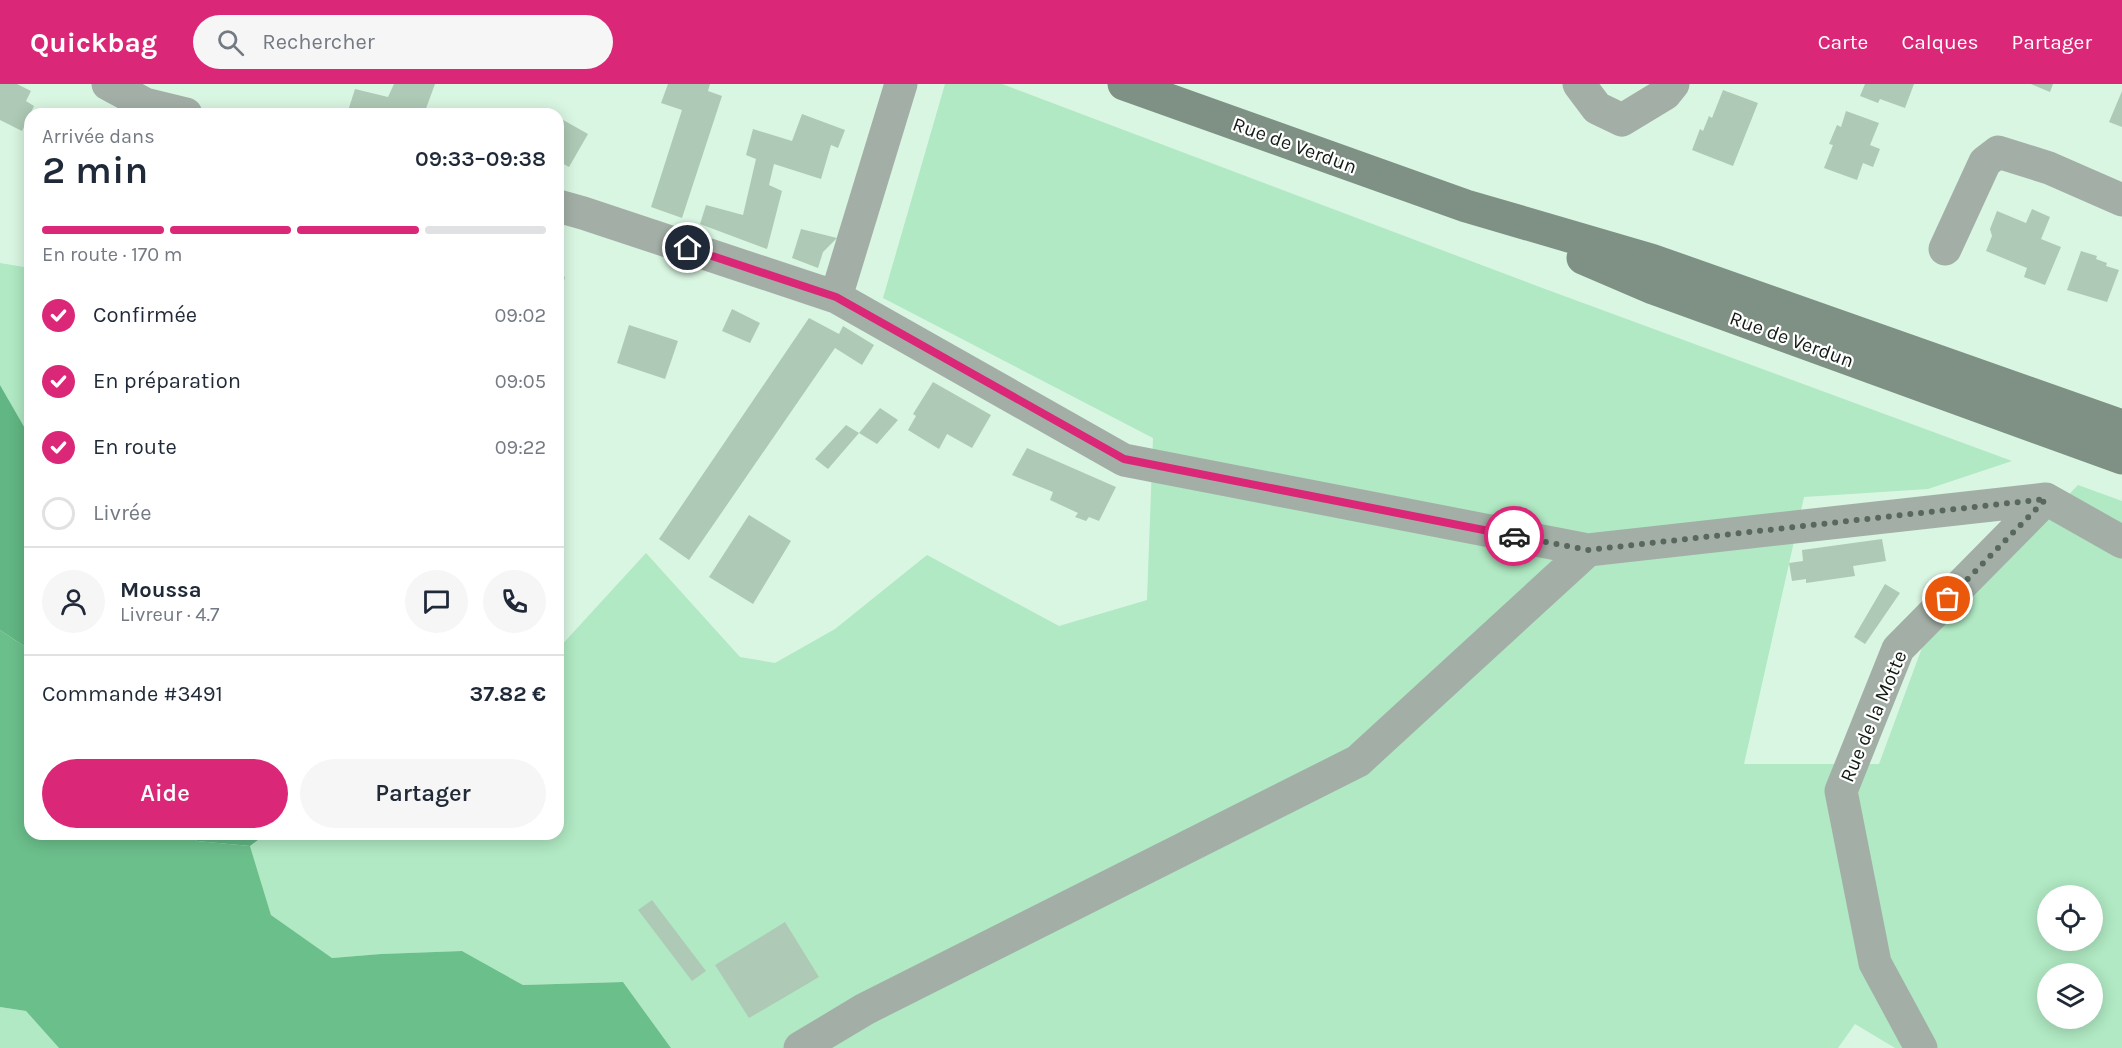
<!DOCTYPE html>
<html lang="fr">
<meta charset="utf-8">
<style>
:root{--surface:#fff;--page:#f6f6f7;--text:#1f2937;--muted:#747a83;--line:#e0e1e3;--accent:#db2777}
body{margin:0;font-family:Karla,sans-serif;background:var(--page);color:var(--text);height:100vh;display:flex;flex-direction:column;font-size:22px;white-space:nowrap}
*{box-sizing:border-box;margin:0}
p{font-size:20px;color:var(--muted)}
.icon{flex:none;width:33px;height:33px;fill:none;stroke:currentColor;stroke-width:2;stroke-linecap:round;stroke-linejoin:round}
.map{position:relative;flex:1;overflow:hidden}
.sheet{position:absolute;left:24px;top:24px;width:540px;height:732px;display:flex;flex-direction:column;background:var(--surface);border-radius:18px;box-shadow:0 3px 15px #0003}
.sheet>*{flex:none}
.buttons{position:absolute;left:2037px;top:801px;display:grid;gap:12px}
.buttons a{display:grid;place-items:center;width:66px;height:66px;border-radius:50%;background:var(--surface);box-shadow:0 3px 15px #0003;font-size:30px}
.pin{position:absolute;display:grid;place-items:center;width:51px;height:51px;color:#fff;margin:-26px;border:3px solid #fff;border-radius:50%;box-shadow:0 2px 6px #0007}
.courier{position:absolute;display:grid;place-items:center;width:60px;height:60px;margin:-30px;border:4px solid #db2777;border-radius:50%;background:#fff;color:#222;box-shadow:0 2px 8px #0007}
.summary em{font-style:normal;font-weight:600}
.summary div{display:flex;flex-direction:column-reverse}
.summary{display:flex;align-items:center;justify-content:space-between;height:102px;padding:0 18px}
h1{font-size:39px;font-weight:600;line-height:45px}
.bar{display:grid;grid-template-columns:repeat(4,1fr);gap:9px 6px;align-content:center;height:72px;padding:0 18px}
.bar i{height:8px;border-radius:4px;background:var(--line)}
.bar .current{background:var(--accent)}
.bar p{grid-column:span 4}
.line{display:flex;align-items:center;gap:15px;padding:0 18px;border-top:2px solid var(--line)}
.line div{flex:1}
.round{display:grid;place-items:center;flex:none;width:63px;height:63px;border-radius:32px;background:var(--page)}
ol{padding:0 18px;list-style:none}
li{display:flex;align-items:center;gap:18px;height:66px}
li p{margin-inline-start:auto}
li .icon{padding:6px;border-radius:50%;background:var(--accent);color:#fff;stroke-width:4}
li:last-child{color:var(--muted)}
li i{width:33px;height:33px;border:3px solid var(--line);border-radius:50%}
.action{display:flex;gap:12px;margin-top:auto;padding:12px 18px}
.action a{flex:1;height:69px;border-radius:36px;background:var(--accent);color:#fff;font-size:24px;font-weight:600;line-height:69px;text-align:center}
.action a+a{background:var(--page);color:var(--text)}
header{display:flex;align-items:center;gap:36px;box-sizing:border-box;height:84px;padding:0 30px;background:var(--accent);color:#fff}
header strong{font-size:28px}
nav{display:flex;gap:33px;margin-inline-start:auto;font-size:21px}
.search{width:420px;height:54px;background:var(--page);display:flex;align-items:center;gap:15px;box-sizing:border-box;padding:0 21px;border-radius:33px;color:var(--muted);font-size:22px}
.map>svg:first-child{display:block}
</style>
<header>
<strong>Quickbag</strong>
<div class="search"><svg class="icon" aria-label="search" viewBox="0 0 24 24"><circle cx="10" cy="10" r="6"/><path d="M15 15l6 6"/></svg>Rechercher</div>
<nav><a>Carte</a><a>Calques</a><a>Partager</a></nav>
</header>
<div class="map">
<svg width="2122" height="964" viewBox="0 0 2122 964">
<rect width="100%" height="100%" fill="#d9f6e2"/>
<!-- green -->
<path fill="#b0e9c3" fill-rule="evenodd" d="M 945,0 L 1002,0 L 1537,202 L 2012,377 L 1928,405 L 1804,413 L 1744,680 L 1879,680 L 1923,561 L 2078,401 L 2122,417 L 2122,964 L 1895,964 L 1855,940 L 1838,964 L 671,964 L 623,898 L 523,901 L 462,867 L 381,870 L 332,874 L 271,831 L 250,762 L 266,750 L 558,750 L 558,565 L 646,469 L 740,573 L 775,579 L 835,545 L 927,471 L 1059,542 L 1147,516 L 1153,354 L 883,214 ZM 2048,812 L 2092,812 L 2092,856 L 2048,856 ZM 2048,890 L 2092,890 L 2092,934 L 2048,934 Z
M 0,179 L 30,184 L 30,353 L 0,301 Z
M 0,923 L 26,927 L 59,964 L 0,964 Z"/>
<!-- forest -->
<path fill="#6bbf8b" d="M 0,546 L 30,566 L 30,750 L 192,750 L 197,757 L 250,762 L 271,831 L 332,874 L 381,870 L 462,867 L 523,901 L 623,898 L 671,964 L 59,964 L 26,927 L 0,923 Z"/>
<!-- water -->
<path fill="#61b683" d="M 0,301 L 30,353 L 30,566 L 0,546 Z
M 192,750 L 266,750 L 250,762 L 197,757 Z"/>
<!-- building -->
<path fill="#aecab6" d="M 0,0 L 17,0 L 31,7 L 26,17 L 34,22 L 22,47 L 0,36 Z
M 394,0 L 435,0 L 424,30 L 347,30 L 355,5 L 388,13 Z
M 668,0 L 710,0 L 708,7 L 722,12 L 682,134 L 651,123 L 682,26 L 661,19 Z
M 1865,0 L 1914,0 L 1905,24 L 1880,15 L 1878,19 L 1860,12 Z
M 2031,0 L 2053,0 L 2050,8 Z
M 1723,6 L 1758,19 L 1733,82 L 1692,66 L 1700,45 L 1703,47 L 1709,32 L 1712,34 Z
M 2122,7 L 2122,43 L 2109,38 Z
M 1846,27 L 1879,39 L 1870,61 L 1880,65 L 1873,83 L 1863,79 L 1857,96 L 1824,84 L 1833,61 L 1829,60 L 1837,41 L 1841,43 Z
M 802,30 L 845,46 L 838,64 L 831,61 L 821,95 L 774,80 L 769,101 L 782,107 L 767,165 L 700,140 L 706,121 L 743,131 L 756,75 L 746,71 L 753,45 L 792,57 Z
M 558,33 L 588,50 L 569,83 L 558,77 Z
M 2032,125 L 2050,133 L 2041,155 L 2061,163 L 2045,201 L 2024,193 L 2027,184 L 1986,167 L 1992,152 L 1990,145 L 1997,127 L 2026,139 Z
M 801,145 L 837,154 L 823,168 L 818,184 L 792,174 Z
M 2081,167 L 2097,172 L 2096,175 L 2107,179 L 2106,182 L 2119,186 L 2107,218 L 2067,206 Z
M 558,191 L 565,193 L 559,217 L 558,217 Z
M 732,225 L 760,239 L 750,259 L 722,247 Z
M 809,234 L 839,250 L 843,242 L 874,261 L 862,281 L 835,264 L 689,476 L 659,455 Z
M 629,241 L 678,257 L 665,295 L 617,279 Z
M 933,298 L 991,331 L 972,364 L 947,350 L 939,365 L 908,346 L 916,332 L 913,330 Z
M 880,324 L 898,336 L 877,360 L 859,349 Z
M 846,341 L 859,349 L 828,385 L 815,375 Z
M 1027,364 L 1116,403 L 1099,437 L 1089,433 L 1086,437 L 1075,433 L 1078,429 L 1050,416 L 1053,408 L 1012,391 Z
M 749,431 L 791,457 L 753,520 L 709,493 Z
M 1882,455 L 1886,477 L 1853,482 L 1855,492 L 1806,499 L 1806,495 L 1792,497 L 1789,479 L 1803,477 L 1802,466 Z
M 1885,500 L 1900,509 L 1865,560 L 1854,553 Z
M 652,816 L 706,887 L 692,897 L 638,826 Z
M 785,838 L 819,893 L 749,934 L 715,881 Z"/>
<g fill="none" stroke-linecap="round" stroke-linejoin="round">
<!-- street -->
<path stroke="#a3afa6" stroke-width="33" d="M 108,0 L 145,20 L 186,30
M 1579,0 L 1597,24 L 1622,36 L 1665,10 L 1673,0
M 558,122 L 583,129 L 836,213 L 1124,376 L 1588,466 L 2046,415 L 2122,458
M 1945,165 L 1985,78 L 1998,68 L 2049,84 L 2122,116
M 836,213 L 901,0
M 800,964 L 865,925 L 1358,677 L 1588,466
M 1921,964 L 1875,879 L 1841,707 L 1898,565 L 2046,415"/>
<!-- secondary -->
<path stroke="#7f9184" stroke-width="33" d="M 1124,0 L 1466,122 L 1651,176 L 2122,342
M 1583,174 L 1653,204 L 2122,374"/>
</g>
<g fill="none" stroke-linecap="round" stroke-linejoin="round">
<!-- done -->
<path stroke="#58685d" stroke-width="6" stroke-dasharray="0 10.8" d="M 1514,452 L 1588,466 L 2046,415 L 1948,515"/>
<!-- route -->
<path stroke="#db2777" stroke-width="8" d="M 688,164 L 836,213 L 1124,375 L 1514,452"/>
</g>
<g text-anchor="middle" stroke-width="4.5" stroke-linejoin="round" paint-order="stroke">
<!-- street labels -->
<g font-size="20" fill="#121c15" stroke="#fff">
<text transform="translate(1295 61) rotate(20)" y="7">Rue de Verdun</text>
<text transform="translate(1792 255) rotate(20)" y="7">Rue de Verdun</text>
<text transform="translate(1873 632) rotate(-67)" y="7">Rue de la Motte</text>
</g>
</g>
</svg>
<div class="buttons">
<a><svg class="icon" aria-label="locate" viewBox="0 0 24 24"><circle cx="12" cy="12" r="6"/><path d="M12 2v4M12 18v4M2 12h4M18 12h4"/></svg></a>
<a><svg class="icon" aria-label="layers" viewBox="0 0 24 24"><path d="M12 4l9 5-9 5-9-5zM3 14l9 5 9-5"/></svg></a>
</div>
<div class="pin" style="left:1948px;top:515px;background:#ea580c"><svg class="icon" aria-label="bag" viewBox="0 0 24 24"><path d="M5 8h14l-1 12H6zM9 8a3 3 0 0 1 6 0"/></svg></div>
<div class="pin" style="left:688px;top:164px;background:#1f2937"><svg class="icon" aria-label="home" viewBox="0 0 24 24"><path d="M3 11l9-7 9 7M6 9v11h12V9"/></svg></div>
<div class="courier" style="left:1514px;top:452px"><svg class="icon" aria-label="car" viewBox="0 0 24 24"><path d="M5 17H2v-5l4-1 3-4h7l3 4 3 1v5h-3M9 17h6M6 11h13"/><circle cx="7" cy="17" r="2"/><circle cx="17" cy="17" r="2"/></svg></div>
<section class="sheet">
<div class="summary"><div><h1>2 min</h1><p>Arrivée dans</p></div><em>09:33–09:38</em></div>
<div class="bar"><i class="current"></i><i class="current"></i><i class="current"></i><i></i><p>En route · 170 m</p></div>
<ol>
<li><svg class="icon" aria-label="check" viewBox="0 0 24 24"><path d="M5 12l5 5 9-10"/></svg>Confirmée<p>09:02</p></li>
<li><svg class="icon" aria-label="check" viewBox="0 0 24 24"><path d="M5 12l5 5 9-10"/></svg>En préparation<p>09:05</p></li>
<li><svg class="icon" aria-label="check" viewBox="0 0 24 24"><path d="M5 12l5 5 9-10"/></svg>En route<p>09:22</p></li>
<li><i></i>Livrée</li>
</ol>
<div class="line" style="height:108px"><a class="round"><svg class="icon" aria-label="person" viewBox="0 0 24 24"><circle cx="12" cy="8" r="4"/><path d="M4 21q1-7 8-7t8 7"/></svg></a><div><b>Moussa</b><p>Livreur · 4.7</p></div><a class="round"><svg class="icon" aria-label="chat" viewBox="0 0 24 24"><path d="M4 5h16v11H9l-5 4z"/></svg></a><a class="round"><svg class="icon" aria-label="phone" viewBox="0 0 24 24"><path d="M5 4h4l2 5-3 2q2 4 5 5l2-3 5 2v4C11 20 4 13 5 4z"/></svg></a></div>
<div class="line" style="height:78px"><div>Commande #3491</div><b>37.82 €</b></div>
<div class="action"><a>Aide</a><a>Partager</a></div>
</section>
</div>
